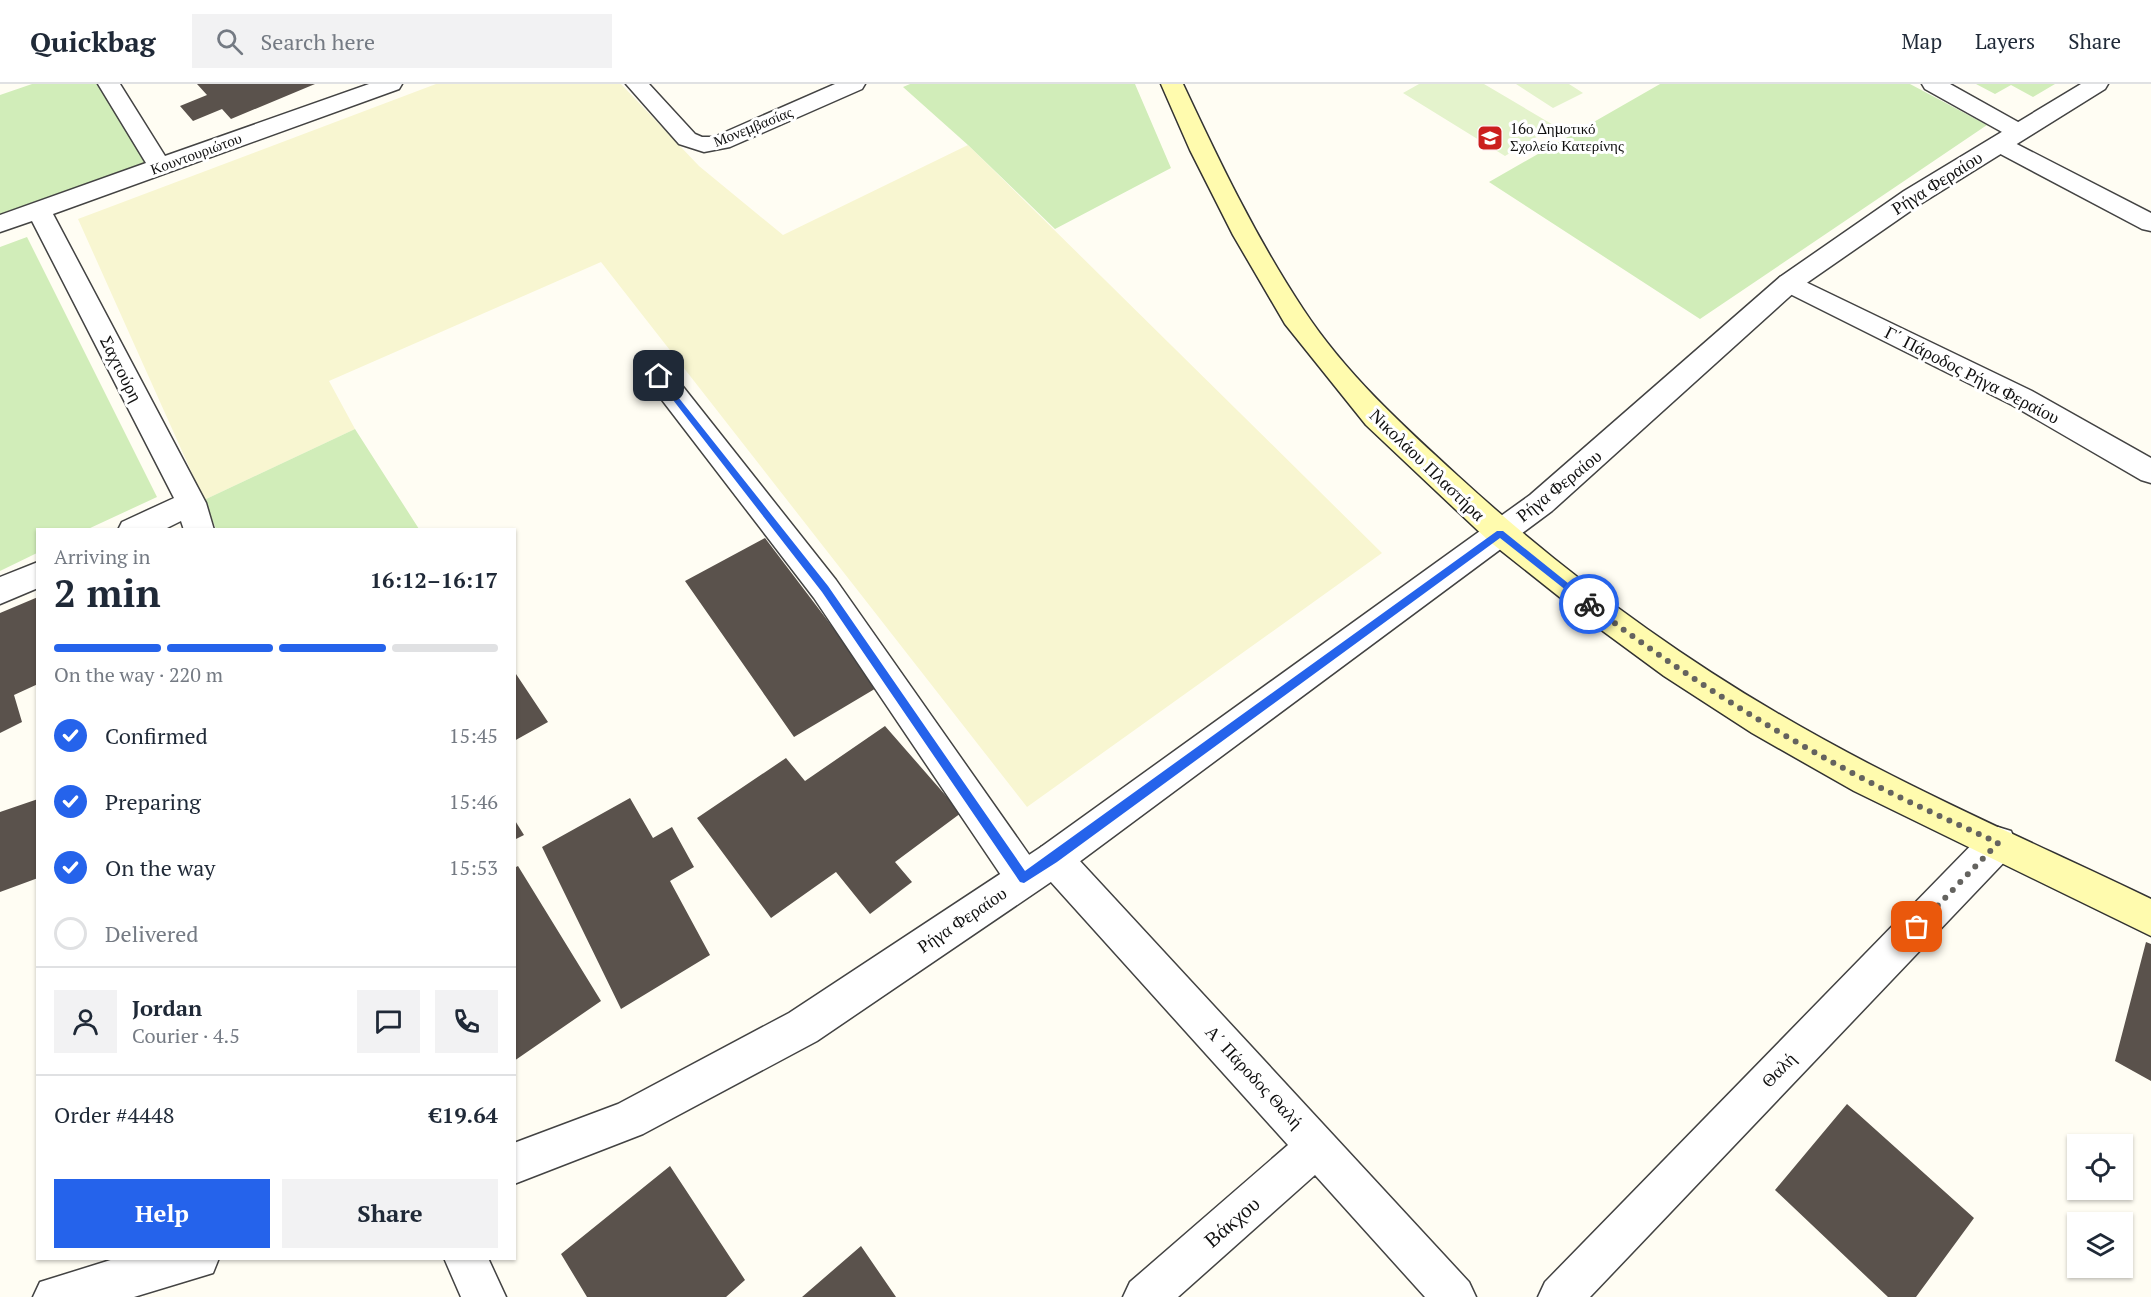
<!DOCTYPE html>
<meta charset="utf-8">
<style>
:root{--surface:#fff;--page:#f2f2f3;--text:#1f2937;--muted:#747a83;--line:#e0e1e3;--accent:#2563eb}
body{margin:0;font-family:"PT Serif",serif;background:var(--page);color:var(--text);height:100vh;display:flex;flex-direction:column;font-size:22px;white-space:nowrap}
*{box-sizing:border-box;margin:0}
p{font-size:20px;color:var(--muted)}
.icon{flex:none;width:33px;height:33px;fill:none;stroke:currentColor;stroke-width:2;stroke-linecap:round;stroke-linejoin:round}
.map{position:relative;flex:1;overflow:hidden}
.details{position:absolute;left:36px;top:444px;width:480px;height:732px;display:flex;flex-direction:column;background:var(--surface);border-radius:0px;box-shadow:0 2px 4px #0004}
.details>*{flex:none}
.fabs{position:absolute;left:2067px;top:1050px;display:grid;gap:12px}
.fabs a{display:grid;place-items:center;width:66px;height:66px;border-radius:0px;background:var(--surface);box-shadow:0 2px 4px #0004;font-size:30px}
.pin{position:absolute;display:grid;place-items:center;width:51px;height:51px;color:#fff;margin:-26px;border-radius:12px;box-shadow:0 3px 9px #0006}
.courier{position:absolute;display:grid;place-items:center;width:60px;height:60px;margin:-30px;border:4px solid #2563eb;border-radius:50%;background:#fff;color:#222;box-shadow:0 2px 8px #0007}
.headline em{font-style:normal;font-weight:700}
.headline div{display:flex;flex-direction:column-reverse}
.headline{display:flex;align-items:center;justify-content:space-between;height:102px;padding:0 18px}
h1{font-size:39px;font-weight:700;line-height:45px}
.bar{display:grid;grid-template-columns:repeat(4,1fr);gap:9px 6px;align-content:center;height:72px;padding:0 18px}
.bar i{height:8px;border-radius:4px;background:var(--line)}
.bar .on{background:var(--accent)}
.bar p{grid-column:span 4}
.line{display:flex;align-items:center;gap:15px;padding:0 18px;border-top:2px solid var(--line)}
.line div{flex:1}
.round{display:grid;place-items:center;flex:none;width:63px;height:63px;border-radius:0px;background:var(--page)}
ol{padding:0 18px;list-style:none}
li{display:flex;align-items:center;gap:18px;height:66px}
li p{margin-inline-start:auto}
li .icon{padding:6px;border-radius:50%;background:var(--accent);color:#fff;stroke-width:4}
li:last-child{color:var(--muted)}
li i{width:33px;height:33px;border:3px solid var(--line);border-radius:50%}
.button{display:flex;gap:12px;margin-top:auto;padding:12px 18px}
.button a{flex:1;height:69px;border-radius:0px;background:var(--accent);color:#fff;font-size:24px;font-weight:700;line-height:69px;text-align:center}
.button a+a{background:var(--page);color:var(--text)}
header{display:flex;align-items:center;gap:36px;box-sizing:border-box;height:84px;padding:0 30px;background:var(--surface);border-bottom:2px solid var(--line)}
header strong{font-size:28px}
nav{display:flex;gap:33px;margin-inline-start:auto;font-size:21px}
.search{width:420px;height:54px;background:var(--page);display:flex;align-items:center;gap:15px;box-sizing:border-box;padding:0 21px;border-radius:0px;color:var(--muted);font-size:22px}
.map>svg:first-child{display:block}
</style>
<header>
<strong>Quickbag</strong>
<div class="search"><svg class="icon" aria-label="search" viewBox="0 0 24 24"><circle cx="10" cy="10" r="6"/><path d="M15 15l6 6"/></svg>Search here</div>
<nav><a>Map</a><a>Layers</a><a>Share</a></nav>
</header>
<div class="map">
<svg width="2151" height="1213" viewBox="0 0 2151 1213">
<rect width="100%" height="100%" fill="#fffdf3"/>
<!-- farmland -->
<path fill="#f8f6d1" d="M 436,0 L 621,0 L 699,82 L 783,151 L 968,61 L 1382,469 L 1027,723 L 601,178 L 329,297 L 355,345 L 204,416 L 78,135 Z"/>
<!-- green -->
<path fill="#d1edb9" d="M 32,0 L 98,0 L 146,78 L 0,130 L 0,11 Z
M 910,0 L 1135,0 L 1171,84 L 1055,145 L 968,61 L 903,3 Z
M 1660,0 L 1910,0 L 1987,41 L 1700,235 L 1489,98 Z
M 1976,0 L 2055,0 L 2033,13 L 2011,1 L 1995,10 Z
M 27,153 L 157,413 L 88,445 L 38,446 L 37,469 L 0,487 L 0,163 Z
M 355,345 L 419,445 L 216,445 L 204,416 Z"/>
<!-- pitch -->
<path fill="#e4f3cc" d="M 1419,0 L 1484,0 L 1555,42 L 1505,72 L 1403,9 Z
M 1516,0 L 1569,0 L 1583,9 L 1553,24 Z"/>
<!-- building -->
<path fill="#5a524c" d="M 197,0 L 315,0 L 231,35 L 222,25 L 193,37 L 180,22 L 207,11 Z
M 765,454 L 878,603 L 794,653 L 685,497 Z
M 38,513 L 38,600 L 14,611 L 22,638 L 0,649 L 0,529 Z
M 514,587 L 548,638 L 514,657 Z
M 885,642 L 961,729 L 895,778 L 912,798 L 870,830 L 836,788 L 771,834 L 697,734 L 786,674 L 805,697 Z
M 630,714 L 653,754 L 672,743 L 694,783 L 670,797 L 710,871 L 621,925 L 542,763 Z
M 38,715 L 38,794 L 0,808 L 0,728 Z
M 514,735 L 524,751 L 514,756 Z
M 518,782 L 601,917 L 514,977 L 514,784 Z
M 2146,858 L 2151,860 L 2151,997 L 2115,977 Z
M 1847,1020 L 1974,1134 L 1916,1213 L 1888,1213 L 1775,1106 Z
M 670,1082 L 745,1196 L 726,1213 L 587,1213 L 561,1170 Z
M 861,1162 L 896,1213 L 802,1213 Z"/>
<g fill="none" stroke-linecap="round" stroke-linejoin="round">
<!-- pedestrian casing -->
<g stroke="#434343" stroke-width="3">
<path id="pedestrian" d="M 1789,190 L 2032,307 L 2151,374 L 2151,399 L 2141,396 L 2012,321 L 1780,205 L 1776,199 L 1780,193 Z"/>
</g>
<!-- minor casing -->
<g stroke="#434343" stroke-width="3">
<path id="minor" d="M 98,0 L 120,0 L 165,72 L 369,0 L 402,0 L 399,5 L 53,130 L 206,419 L 214,446 L 184,446 L 181,437 L 163,446 L 118,446 L 122,438 L 174,414 L 32,137 L 0,148 L 0,131 L 146,79 Z
M 626,0 L 649,0 L 695,50 L 702,53 L 714,53 L 835,0 L 865,0 L 862,5 L 730,63 L 704,68 L 679,60 Z
M 1922,0 L 1950,0 L 2027,43 L 2031,48 L 2027,53 L 2019,55 L 2011,53 L 1925,5 Z
M 1999,53 L 2007,55 L 2151,129 L 2151,147 L 2142,145 L 1991,65 L 1987,60 L 1991,55 Z
M 659,282 L 669,285 L 836,496 L 1037,782 L 1042,794 L 1037,806 L 1024,811 L 1011,806 L 814,514 L 649,299 L 645,292 L 649,285 Z
M 38,478 L 38,504 L 0,520 L 0,493 Z
M 1998,743 L 2011,747 L 2016,759 L 2011,771 L 1590,1213 L 1538,1213 L 1545,1198 L 1985,747 Z
M 1054,758 L 1067,763 L 1469,1198 L 1476,1213 L 1425,1213 L 1315,1091 L 1178,1213 L 1123,1213 L 1130,1198 L 1288,1061 L 1041,787 L 1036,775 L 1041,763 Z
M 444,1174 L 488,1174 L 506,1213 L 461,1213 Z"/>
</g>
<!-- tertiary casing -->
<g stroke="#434343" stroke-width="3">
<path id="tertiary" d="M 2081,0 L 2108,0 L 2105,5 L 1922,119 L 1798,205 L 1552,427 L 1067,787 L 817,957 L 643,1050 L 514,1100 L 514,1059 L 618,1020 L 789,929 L 1041,763 L 1530,411 L 1780,193 L 1904,107 Z
M 117,1174 L 219,1174 L 213,1189 L 134,1213 L 33,1213 L 40,1198 Z"/>
</g>
<!-- secondary casing -->
<g stroke="#323232" stroke-width="3">
<path id="secondary" d="M 1161,0 L 1183,0 C 1219,77 1256,154 1303,225 C 1345,289 1402,341 1458,392 C 1555,481 1663,562 1777,629 C 1897,700 2026,755 2151,815 L 2151,852 L 1854,707 L 1752,649 L 1664,592 L 1596,542 L 1489,457 L 1366,341 L 1285,240 L 1233,151 L 1190,66 Z"/>
</g>
<!-- pedestrian -->
<use href="#pedestrian" fill="#fff" fill-rule="evenodd"/>
<!-- minor -->
<use href="#minor" fill="#fff" fill-rule="evenodd"/>
<!-- tertiary -->
<use href="#tertiary" fill="#fff" fill-rule="evenodd"/>
<!-- secondary -->
<use href="#secondary" fill="#fffbae" fill-rule="evenodd"/>
</g>
<!-- route -->
<path fill="#2563eb" d="M 659,289 L 828,502 L 1025,787 L 1497,447 L 1503,447 L 1594,520 L 1589,523 L 1586,522 L 1500,454 L 1057,778 L 1024,799 L 1020,798 L 822,508 L 656,294 L 656,290 Z"/>
<g fill="none" stroke-linecap="round" stroke-linejoin="round">
<!-- done -->
<path stroke="#64635f" stroke-width="6" stroke-dasharray="0 10.8" d="M 1589,520 C 1676,586 1769,646 1866,696 C 1909,719 1954,738 1998,759 L 1917,843"/>
</g>
<!-- icons -->
<defs>
<g id="school-square" transform="scale(1.35)"><rect x="-9" y="-9" width="18" height="18" rx="4" fill="#cb1f1e" stroke="#fff"/><path d="M0-5L7-2L0 1L-7-2ZM-4 1L0 2.5L4 1V4Q0 6-4 4Z" fill="#fff"/></g>
</defs>
<g fill-rule="evenodd">
<use href="#school-square" x="1490" y="54"/>
</g>
<g text-anchor="middle" stroke-width="6" stroke-linejoin="round" paint-order="stroke">
<!-- far-street labels -->
<g font-size="15" fill="#101010" stroke="#fff">
<text transform="translate(753 43) rotate(-22)" y="5">Μονεμβασίας</text>
<text transform="translate(196 70) rotate(-20)" y="5">Κουντουριώτου</text>
</g>
<!-- far-poi labels -->
<g font-size="15" fill="#101010" stroke="#fff" text-anchor="start">
<text x="1510" y="50">16ο Δημοτικό<tspan x="1510" dy="17">Σχολείο Κατερίνης</tspan></text>
</g>
<!-- street labels -->
<g font-size="18" fill="#101010" stroke="#fff">
<text transform="translate(1937 99) rotate(-32)" y="6">Ρήγα Φεραίου</text>
<text transform="translate(121 285) rotate(63)" y="6">Σαχτούρη</text>
<text transform="translate(1972 291) rotate(27)" y="6">Γ΄ Πάροδος Ρήγα Φεραίου</text>
<text transform="translate(1427 381) rotate(44)" y="6">Νικολάου Πλαστήρα</text>
<text transform="translate(1559 402) rotate(-39)" y="6">Ρήγα Φεραίου</text>
<text transform="translate(962 836) rotate(-34)" y="6">Ρήγα Φεραίου</text>
<text transform="translate(1779 986) rotate(-46)" y="6">Θαλή</text>
<text transform="translate(1254 993) rotate(47)" y="6">Α΄ Πάροδος Θαλή</text>
</g>
<!-- near-street labels -->
<g font-size="21" fill="#101010" stroke="#fff">
<text transform="translate(1232 1138) rotate(-41)" y="7">Βάκχου</text>
</g>
</g>
</svg>
<div class="fabs">
<a><svg class="icon" aria-label="locate" viewBox="0 0 24 24"><circle cx="12" cy="12" r="6"/><path d="M12 2v4M12 18v4M2 12h4M18 12h4"/></svg></a>
<a><svg class="icon" aria-label="layers" viewBox="0 0 24 24"><path d="M12 4l9 5-9 5-9-5zM3 14l9 5 9-5"/></svg></a>
</div>
<div class="pin" style="left:1917px;top:843px;background:#ea580c"><svg class="icon" aria-label="bag" viewBox="0 0 24 24"><path d="M5 8h14l-1 12H6zM9 8a3 3 0 0 1 6 0"/></svg></div>
<div class="pin" style="left:659px;top:292px;background:#1f2937"><svg class="icon" aria-label="home" viewBox="0 0 24 24"><path d="M3 11l9-7 9 7M6 9v11h12V9"/></svg></div>
<div class="courier" style="left:1589px;top:520px"><svg class="icon" aria-label="bike" viewBox="0 0 24 24"><circle cx="6" cy="16" r="4"/><circle cx="18" cy="16" r="4"/><path d="M6 16l4-8h5l3 8M10 8l3 8H6M13 5h3"/></svg></div>
<section class="details">
<div class="headline"><div><h1>2 min</h1><p>Arriving in</p></div><em>16:12–16:17</em></div>
<div class="bar"><i class="on"></i><i class="on"></i><i class="on"></i><i></i><p>On the way · 220 m</p></div>
<ol>
<li><svg class="icon" aria-label="check" viewBox="0 0 24 24"><path d="M5 12l5 5 9-10"/></svg>Confirmed<p>15:45</p></li>
<li><svg class="icon" aria-label="check" viewBox="0 0 24 24"><path d="M5 12l5 5 9-10"/></svg>Preparing<p>15:46</p></li>
<li><svg class="icon" aria-label="check" viewBox="0 0 24 24"><path d="M5 12l5 5 9-10"/></svg>On the way<p>15:53</p></li>
<li><i></i>Delivered</li>
</ol>
<div class="line" style="height:108px"><a class="round"><svg class="icon" aria-label="person" viewBox="0 0 24 24"><circle cx="12" cy="8" r="4"/><path d="M4 21q1-7 8-7t8 7"/></svg></a><div><b>Jordan</b><p>Courier · 4.5</p></div><a class="round"><svg class="icon" aria-label="chat" viewBox="0 0 24 24"><path d="M4 5h16v11H9l-5 4z"/></svg></a><a class="round"><svg class="icon" aria-label="phone" viewBox="0 0 24 24"><path d="M5 4h4l2 5-3 2q2 4 5 5l2-3 5 2v4C11 20 4 13 5 4z"/></svg></a></div>
<div class="line" style="height:78px"><div>Order #4448</div><b>€19.64</b></div>
<div class="button"><a>Help</a><a>Share</a></div>
</section>
</div>
